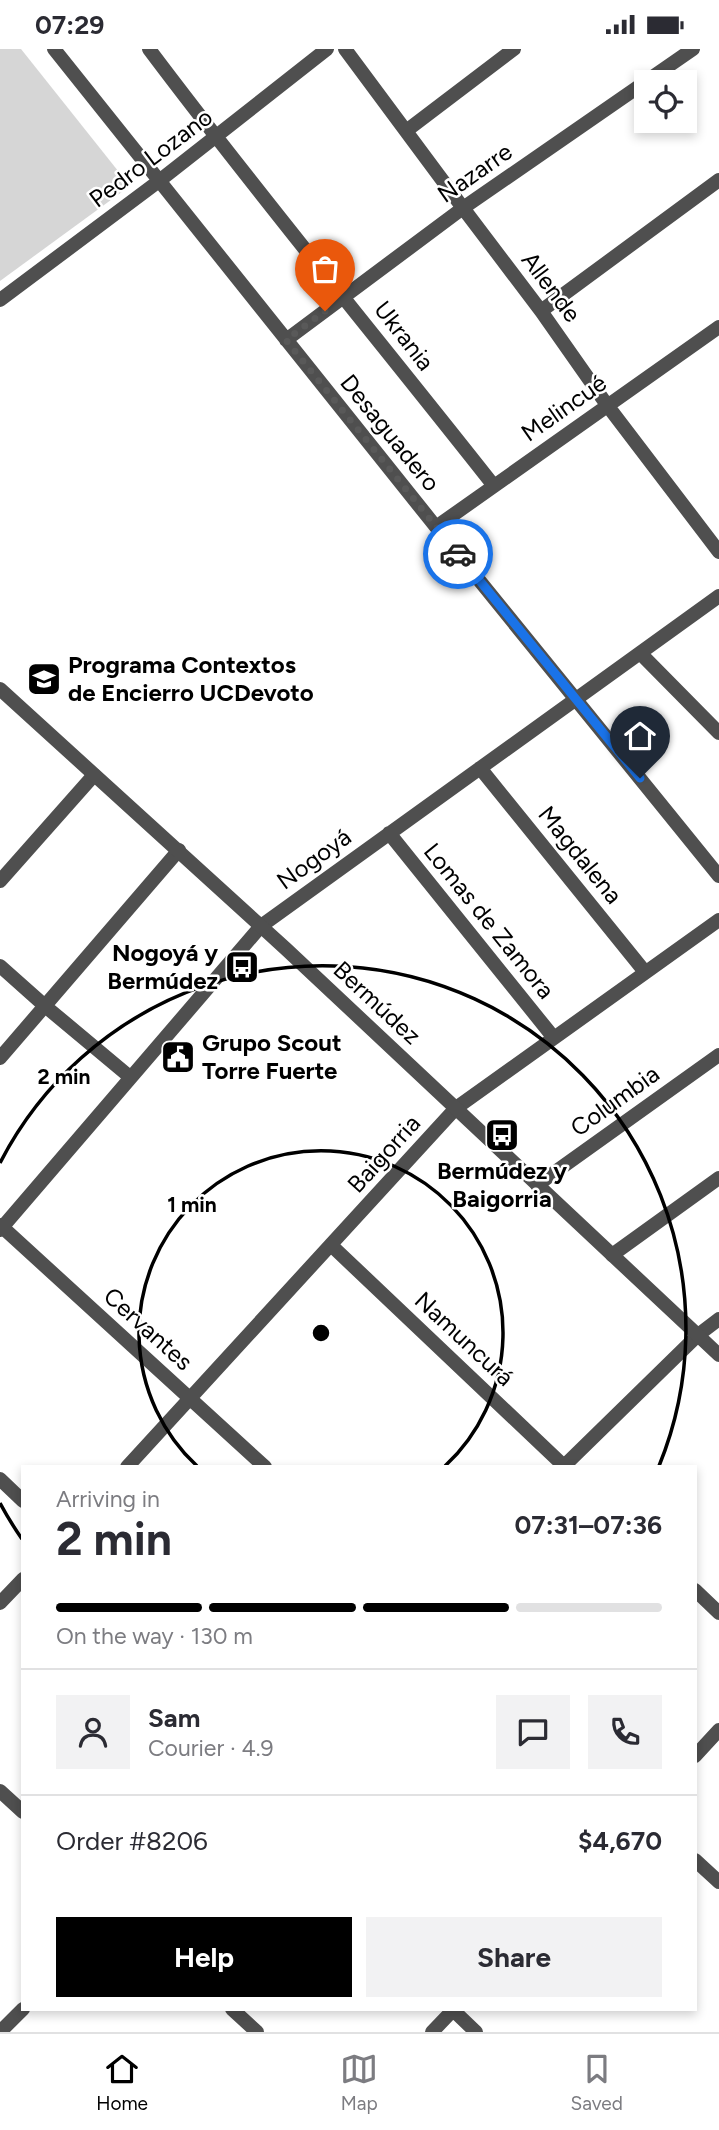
<!DOCTYPE html>
<meta charset="utf-8">
<style>
:root{--surface:#fff;--page:#f2f2f3;--text:#2b2b33;--muted:#7c7c81;--line:#e1e1e2;--accent:#000}
body{margin:0;font-family:Figtree,sans-serif;background:var(--page);color:var(--text);height:100vh;display:flex;flex-direction:column;font-size:26px;white-space:nowrap}
*{box-sizing:border-box;margin:0}
p{font-size:23px;color:var(--muted)}
.icon{flex:none;width:38px;height:38px;fill:none;stroke:currentColor;stroke-width:2;stroke-linecap:round;stroke-linejoin:round}
.map{position:relative;flex:1;overflow:hidden}
.panel{position:absolute;left:21px;top:1416px;width:676px;height:546px;display:flex;flex-direction:column;background:var(--surface);border-radius:0px;box-shadow:0 4px 10px #0003}
.panel>*{flex:none}
.buttons{position:absolute;left:634px;top:21px;display:grid;gap:14px}
.buttons a{display:grid;place-items:center;width:63px;height:63px;border-radius:0px;background:var(--surface);box-shadow:0 4px 10px #0003;font-size:35px}
.pin{position:absolute;display:grid;place-items:center;width:60px;height:60px;color:#fff;margin:-72px -30px;border-radius:50% 50% 50% 0;rotate:-45deg;box-shadow:0 0 7px #0007}
.pin .icon{rotate:45deg}
.courier{position:absolute;display:grid;place-items:center;width:70px;height:70px;margin:-35px;border:5px solid #1a73e8;border-radius:50%;background:#fff;color:#222;box-shadow:0 2px 9px #0007}
.head em{font-style:normal;font-weight:700}
.head div{display:flex;flex-direction:column-reverse}
.head{display:flex;align-items:center;justify-content:space-between;height:119px;padding:0 35px}
h1{font-size:46px;font-weight:700;line-height:52px}
.bar{display:grid;grid-template-columns:repeat(4,1fr);gap:10px 7px;align-content:center;height:84px;padding:0 35px}
.bar i{height:9px;border-radius:5px;background:var(--line)}
.bar .on{background:var(--accent)}
.bar p{grid-column:span 4}
.line{display:flex;align-items:center;gap:18px;padding:0 35px;border-top:2px solid var(--line)}
.line div{flex:1}
.round{display:grid;place-items:center;flex:none;width:74px;height:74px;border-radius:0px;background:var(--page)}
.cta{display:flex;gap:14px;margin-top:auto;padding:14px 35px}
.cta a{flex:1;height:80px;border-radius:0px;background:var(--accent);color:#fff;font-size:28px;font-weight:700;line-height:80px;text-align:center}
.cta a+a{background:var(--page);color:var(--text)}
.status{display:flex;justify-content:space-between;align-items:center;height:49px;padding:0 35px;background:var(--surface);direction:ltr}
.status svg{height:19px;fill:currentColor}
.tabs{display:flex;justify-content:space-around;align-items:center;height:98px;border-top:2px solid var(--line);background:var(--surface);font-size:19px;color:var(--muted)}
.tabs a{display:grid;justify-items:center;gap:4px}
.tabs .on{color:var(--accent)}
.map>svg:first-child{display:block}
</style>
<div class="status"><b>07:29</b><svg viewBox="0 0 49 12"><path d="M0 12V9h3v3zM5 12V6h3v6zM10 12V3h3v9zM15 12V0h3v12zM26 1h20v11H26zM47 4h2v5h-2z"/></svg></div>
<div class="map">
<svg width="719" height="1983" viewBox="0 0 719 1983">
<rect width="100%" height="100%" fill="#fff"/>
<!-- green -->
<path fill="#d6d6d6" d="M 0,0 L 21,0 L 130,137 L 0,232 Z"/>
<g fill="none" stroke-linecap="round" stroke-linejoin="round">
<!-- minor -->
<path stroke="#4f4f4f" stroke-width="14" d="M 54,0 L 436,478 L 719,827
M 149,0 C 260,148 379,291 494,437
M 345,0 L 463,159 L 541,262 L 607,356 L 719,503
M 406,82 L 514,0
M 0,251 L 159,132 L 327,0
M 541,262 L 719,131
M 286,291 L 463,159 L 693,0
M 436,478 L 719,278
M 640,604 L 719,684
M 480,719 L 645,923
M 389,784 L 554,989
M 0,832 L 94,726
M 0,917 L 45,957 L 130,1028
M 0,1009 L 179,801
M 537,1136 L 719,1006
M 0,1176 L 265,1418
M 0,1181 L 261,877 L 719,547
M 332,1197 L 565,1418
M 612,1206 L 719,1129
M 127,1418 L 456,1059 L 719,871
M 563,1418 L 698,1286 L 719,1270
M 0,1430 L 23,1452
M 695,1541 L 719,1564
M 0,1554 L 23,1530
M 695,1707 L 719,1681
M 0,1742 L 23,1763
M 695,1811 L 719,1833
M 232,1960 L 257,1983
M 453,1961 L 476,1983
M 0,1983 L 23,1960
M 432,1983 L 454,1960"/>
<!-- tertiary -->
<path stroke="#4f4f4f" stroke-width="14" d="M 0,640 L 286,900 L 719,1306"/>
</g>
<g fill="none" stroke-linecap="round" stroke-linejoin="round">
<!-- done -->
<path stroke="#595959" stroke-width="7" stroke-dasharray="0 12.6" d="M 325,262 L 286,291 L 458,505"/>
<!-- route -->
<path stroke="#1a73e8" stroke-width="9" d="M 458,505 L 640,729"/>
</g>
<!-- distance rings -->
<g fill="none" stroke="#000" stroke-width="3.5">
<path d="M197 1417A182 182 0 1 1 445 1417"/>
<path d="M22 1490A363 363 0 0 1 0 1454M0 1114A363 363 0 0 1 659 1417"/>
</g>
<!-- icons -->
<defs>
<g id="school-square" transform="scale(1.75)"><rect x="-9" y="-9" width="18" height="18" rx="4" fill="#000" stroke="#fff"/><path d="M0-5L7-2L0 1L-7-2ZM-4 1L0 2.5L4 1V4Q0 6-4 4Z" fill="#fff"/></g>
<g id="bus-square" transform="scale(1.75)"><rect x="-9" y="-9" width="18" height="18" rx="4" fill="#000" stroke="#fff"/><path d="M-5-6H5V4H4V6H2V4H-2V6H-4V4H-5ZM-3.5-4V0h7V-4ZM-3.5 1.2v1.5H-2V1.2ZM2 1.2v1.5H3.5V1.2Z" fill="#fff"/></g>
<g id="civic-square" transform="scale(1.75)"><rect x="-9" y="-9" width="18" height="18" rx="4" fill="#000" stroke="#fff"/><path d="M-.6-6.5H3V-4.5H.6V-3L4-1V1h2V6H-6V1h2V-1L-.6-3ZM-1.2 2.5V6h2.4V2.5Z" fill="#fff"/></g>
</defs>
<g fill-rule="evenodd">
<use href="#school-square" x="44" y="630"/>
<use href="#bus-square" x="242" y="918"/>
<use href="#civic-square" x="178" y="1008"/>
<use href="#bus-square" x="502" y="1086"/>
</g>
<g text-anchor="middle" stroke-width="5" stroke-linejoin="round" paint-order="stroke">
<!-- street labels -->
<g font-size="24" fill="#000" stroke="#fff">
<text transform="translate(151 109) rotate(-37)" y="8">Pedro Lozano</text>
<text transform="translate(475 124) rotate(-35)" y="8">Nazarre</text>
<text transform="translate(551 238) rotate(53)" y="8">Allende</text>
<text transform="translate(404 287) rotate(52)" y="8">Ukrania</text>
<text transform="translate(564 359) rotate(-35)" y="8">Melincué</text>
<text transform="translate(390 384) rotate(51)" y="8">Desaguadero</text>
<text transform="translate(580 806) rotate(51)" y="8">Magdalena</text>
<text transform="translate(314 810) rotate(-36)" y="8">Nogoyá</text>
<text transform="translate(489 872) rotate(51)" y="8">Lomas de Zamora</text>
<text transform="translate(377 954) rotate(43)" y="8">Bermúdez</text>
<text transform="translate(615 1052) rotate(-36)" y="8">Columbia</text>
<text transform="translate(384 1105) rotate(-48)" y="8">Baigorria</text>
<text transform="translate(148 1280) rotate(42)" y="8">Cervantes</text>
<text transform="translate(464 1290) rotate(43)" y="8">Namuncurá</text>
</g>
<!-- poi labels -->
<g font-size="24" font-weight="bold" fill="#000" stroke="#fff" text-anchor="start">
<text x="68" y="624">Programa Contextos<tspan x="68" dy="28">de Encierro UCDevoto</tspan></text>
<text x="218" y="912" text-anchor="end">Nogoyá y<tspan x="218" dy="28">Bermúdez</tspan></text>
<text x="202" y="1002">Grupo Scout<tspan x="202" dy="28">Torre Fuerte</tspan></text>
<text x="502" y="1130" text-anchor="middle">Bermúdez y<tspan x="502" dy="28">Baigorria</tspan></text>
</g>
</g>
<circle cx="321" cy="1284" r="10" fill="#000" stroke="#fff" stroke-width="3.5"/>
<g font-size="21" text-anchor="middle" font-weight="bold" fill="#000" stroke="#fff" stroke-width="5" stroke-linejoin="round" paint-order="stroke">
<text x="64" y="1035">2 min</text>
<text x="192" y="1163">1 min</text>
</g>
</svg>
<div class="buttons">
<a><svg class="icon" aria-label="locate" viewBox="0 0 24 24"><circle cx="12" cy="12" r="6"/><path d="M12 2v4M12 18v4M2 12h4M18 12h4"/></svg></a>
</div>
<div class="pin" style="left:325px;top:262px;background:#ea580c"><svg class="icon" aria-label="bag" viewBox="0 0 24 24"><path d="M5 8h14l-1 12H6zM9 8a3 3 0 0 1 6 0"/></svg></div>
<div class="pin" style="left:640px;top:729px;background:#1f2937"><svg class="icon" aria-label="home" viewBox="0 0 24 24"><path d="M3 11l9-7 9 7M6 9v11h12V9"/></svg></div>
<div class="courier" style="left:458px;top:505px"><svg class="icon" aria-label="car" viewBox="0 0 24 24"><path d="M5 17H2v-5l4-1 3-4h7l3 4 3 1v5h-3M9 17h6M6 11h13"/><circle cx="7" cy="17" r="2"/><circle cx="17" cy="17" r="2"/></svg></div>
<section class="panel">
<div class="head"><div><h1>2 min</h1><p>Arriving in</p></div><em>07:31–07:36</em></div>
<div class="bar"><i class="on"></i><i class="on"></i><i class="on"></i><i></i><p>On the way · 130 m</p></div>
<div class="line" style="height:126px"><a class="round"><svg class="icon" aria-label="person" viewBox="0 0 24 24"><circle cx="12" cy="8" r="4"/><path d="M4 21q1-7 8-7t8 7"/></svg></a><div><b>Sam</b><p>Courier · 4.9</p></div><a class="round"><svg class="icon" aria-label="chat" viewBox="0 0 24 24"><path d="M4 5h16v11H9l-5 4z"/></svg></a><a class="round"><svg class="icon" aria-label="phone" viewBox="0 0 24 24"><path d="M5 4h4l2 5-3 2q2 4 5 5l2-3 5 2v4C11 20 4 13 5 4z"/></svg></a></div>
<div class="line" style="height:91px"><div>Order #8206</div><b>$4,670</b></div>
<div class="cta"><a>Help</a><a>Share</a></div>
</section>
</div>
<nav class="tabs">
<a class="on"><svg class="icon" aria-label="home" viewBox="0 0 24 24"><path d="M3 11l9-7 9 7M6 9v11h12V9"/></svg>Home</a>
<a><svg class="icon" aria-label="map" viewBox="0 0 24 24"><path d="M3 6l6-2 6 2 6-2v14l-6 2-6-2-6 2zM9 4v14M15 6v14"/></svg>Map</a>
<a><svg class="icon" aria-label="saved" viewBox="0 0 24 24"><path d="M7 4h10v16l-5-4-5 4z"/></svg>Saved</a>
</nav>
